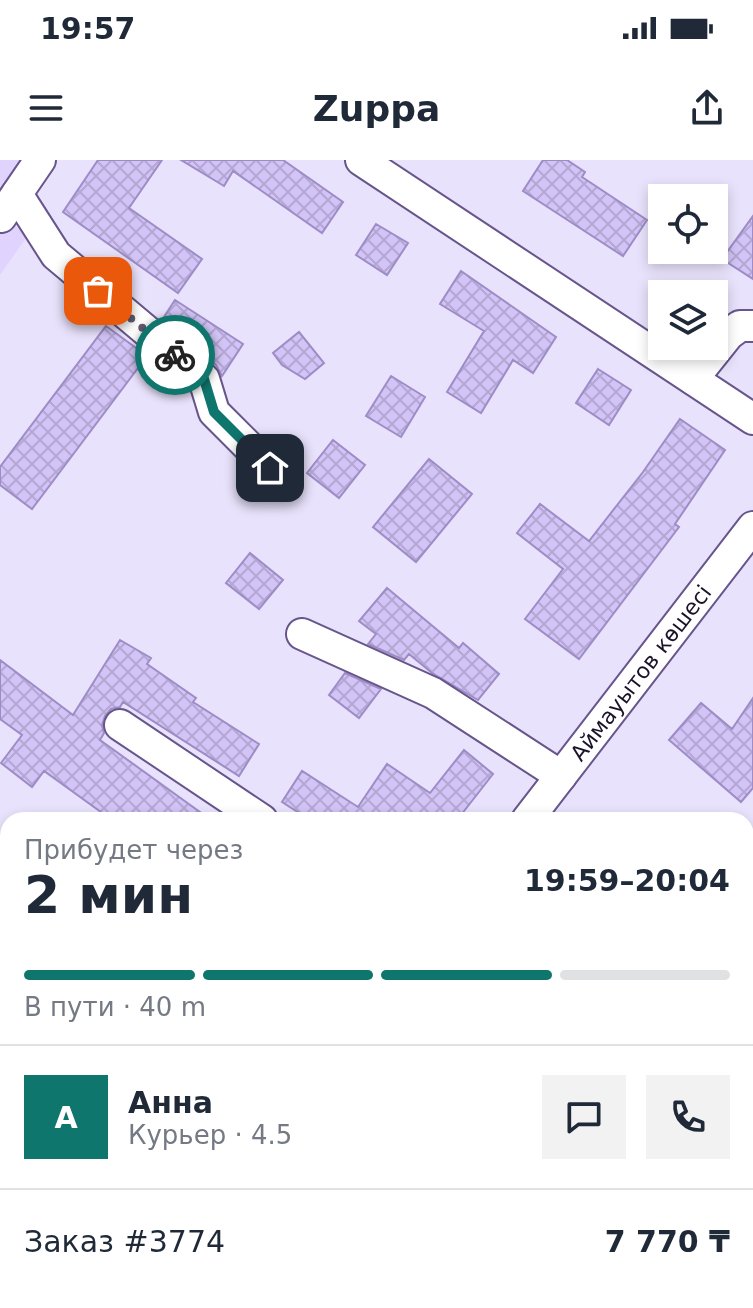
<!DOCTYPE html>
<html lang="ru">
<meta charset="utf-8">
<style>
:root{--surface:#fff;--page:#f2f2f3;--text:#1f2937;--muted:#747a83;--line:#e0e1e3;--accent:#0f766e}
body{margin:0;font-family:"DejaVu Sans",sans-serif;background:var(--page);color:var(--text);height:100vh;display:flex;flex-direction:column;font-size:30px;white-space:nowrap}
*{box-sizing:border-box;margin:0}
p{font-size:26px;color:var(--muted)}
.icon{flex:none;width:44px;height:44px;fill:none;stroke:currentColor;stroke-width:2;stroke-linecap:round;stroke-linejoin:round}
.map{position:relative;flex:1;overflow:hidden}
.panel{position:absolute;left:0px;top:652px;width:754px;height:496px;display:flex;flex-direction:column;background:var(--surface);border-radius:24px 24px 0 0;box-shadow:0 4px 12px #0003}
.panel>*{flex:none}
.tools{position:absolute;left:648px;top:24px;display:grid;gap:16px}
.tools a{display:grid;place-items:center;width:80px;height:80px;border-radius:0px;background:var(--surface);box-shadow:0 4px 12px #0003;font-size:40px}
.pin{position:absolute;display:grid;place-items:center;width:68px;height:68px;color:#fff;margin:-34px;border-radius:16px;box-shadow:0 4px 12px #0006}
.courier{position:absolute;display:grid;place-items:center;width:80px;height:80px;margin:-40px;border:6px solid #0f766e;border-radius:50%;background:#fff;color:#222;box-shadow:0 2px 10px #0007}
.head em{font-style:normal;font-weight:700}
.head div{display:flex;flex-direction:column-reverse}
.head{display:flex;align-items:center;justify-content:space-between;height:136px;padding:0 24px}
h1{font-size:52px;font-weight:700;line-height:60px}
.bar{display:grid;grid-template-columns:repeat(4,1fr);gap:12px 8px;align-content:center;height:96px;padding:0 24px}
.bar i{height:10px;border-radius:6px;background:var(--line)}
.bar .on{background:var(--accent)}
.bar p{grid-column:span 4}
.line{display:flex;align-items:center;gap:20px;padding:0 24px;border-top:2px solid var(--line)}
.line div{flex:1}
.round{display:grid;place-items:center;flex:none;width:84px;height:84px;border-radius:0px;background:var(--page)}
.status{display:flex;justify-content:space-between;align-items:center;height:56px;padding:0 40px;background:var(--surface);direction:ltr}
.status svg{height:22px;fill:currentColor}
header{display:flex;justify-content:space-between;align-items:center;height:104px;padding:0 24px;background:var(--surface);font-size:36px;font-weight:700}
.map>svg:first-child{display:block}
</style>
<div class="status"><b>19:57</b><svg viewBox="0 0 49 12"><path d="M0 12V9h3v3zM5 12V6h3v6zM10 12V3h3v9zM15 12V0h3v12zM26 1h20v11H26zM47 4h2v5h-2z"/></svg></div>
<header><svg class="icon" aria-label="menu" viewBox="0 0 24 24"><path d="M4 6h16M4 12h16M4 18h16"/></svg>Zuppa<svg class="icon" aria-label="share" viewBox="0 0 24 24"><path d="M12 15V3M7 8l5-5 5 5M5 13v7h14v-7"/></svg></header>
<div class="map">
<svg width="753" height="1148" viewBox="0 0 753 1148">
<defs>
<pattern id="building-cross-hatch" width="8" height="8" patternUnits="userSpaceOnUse" patternTransform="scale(2)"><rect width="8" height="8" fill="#d2c4f6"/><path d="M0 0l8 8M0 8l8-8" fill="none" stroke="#b4a7d3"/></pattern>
</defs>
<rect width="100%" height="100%" fill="#e9e2fc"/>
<!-- built -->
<path fill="#e0d4fe" d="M 0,0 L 22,0 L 1,57 L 28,75 L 0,115 Z"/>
<!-- building -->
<path fill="url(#building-cross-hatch)" stroke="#9e8cc7" stroke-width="2" d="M 98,0 L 162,0 L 129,48 L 202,99 L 178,133 L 63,52 Z
M 181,0 L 283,0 L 343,42 L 322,73 L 233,11 L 224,26 Z
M 543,0 L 567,0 L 585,12 L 582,17 L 647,60 L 623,96 L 523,31 Z
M 753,56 L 753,119 L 722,99 Z
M 376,64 L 408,83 L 387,115 L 356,95 Z
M 461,111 L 556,177 L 533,213 L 513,200 L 481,253 L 447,232 L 484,171 L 440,144 Z
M 175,140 L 243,184 L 222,216 L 216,205 L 162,160 Z
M 106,166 L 147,196 L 32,349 L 0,325 L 0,307 Z
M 299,172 L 324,203 L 305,219 L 282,205 L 273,193 Z
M 598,209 L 631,230 L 609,265 L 576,243 Z
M 391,216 L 425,237 L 401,277 L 366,256 Z
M 680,259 L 725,290 L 675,364 L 679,367 L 579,499 L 525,459 L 563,409 L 517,373 L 540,344 L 589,381 L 643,312 Z
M 333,280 L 365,305 L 339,338 L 307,313 Z
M 429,299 L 472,334 L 416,402 L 373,367 Z
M 250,393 L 283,420 L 259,449 L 226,423 Z
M 387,428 L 459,488 L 463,483 L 499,514 L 478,540 L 432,513 L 409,494 L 404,500 L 368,484 L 376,474 L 359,461 Z
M 120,480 L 151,498 L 147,504 L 196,538 L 193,542 L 259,584 L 239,616 L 123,542 L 120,547 L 111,549 L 105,556 L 102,565 L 104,573 L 100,580 L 211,660 L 112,660 L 44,611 L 32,627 L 1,603 L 22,575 L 0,559 L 0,500 L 73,555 Z
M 345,513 L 381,529 L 359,558 L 329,535 Z
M 753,538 L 753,628 L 741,642 L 669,580 L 701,543 L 732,569 Z
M 464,590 L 493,614 L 457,660 L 310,660 L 282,642 L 302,611 L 358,647 L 387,604 L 430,633 Z"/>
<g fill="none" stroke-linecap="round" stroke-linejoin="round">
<!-- minor casing -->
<g stroke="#67558b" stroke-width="34">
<g id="minor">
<path d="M 361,0 L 753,259"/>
<path d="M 17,34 L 56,95 L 204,219 L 214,252 L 270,308"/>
<path d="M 1,57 L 40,0"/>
<path d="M 693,219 L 729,174 L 740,166 L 753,166"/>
<path d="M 302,474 L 433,533 L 561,616"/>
<path d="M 120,565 L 262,660"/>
<path id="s1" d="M 527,660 L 753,367"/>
<path d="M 0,744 L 8,748"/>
<path d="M 458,1140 L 469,1148"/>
<path d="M 621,1140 L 634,1148"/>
<path d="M 93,1148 L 99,1140"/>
<path d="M 163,1148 L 169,1140"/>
<path d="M 729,1148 L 735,1140"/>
</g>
</g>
<!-- minor -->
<use href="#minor" stroke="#fff" stroke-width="30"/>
</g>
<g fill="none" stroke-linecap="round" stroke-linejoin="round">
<!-- done -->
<path stroke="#625b72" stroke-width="8" stroke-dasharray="0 14.4" d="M 98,131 L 175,195"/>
<!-- route -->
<path stroke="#0f766e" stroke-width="10" d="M 175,195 L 204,219 L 214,252 L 270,308"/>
</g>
<g text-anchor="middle" stroke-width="6" stroke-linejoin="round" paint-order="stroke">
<!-- street labels -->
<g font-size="22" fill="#1a1228" stroke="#fff">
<text dy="8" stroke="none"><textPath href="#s1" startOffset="186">Аймауытов көшесі</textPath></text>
</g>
</g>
</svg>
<div class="tools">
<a><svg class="icon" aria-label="locate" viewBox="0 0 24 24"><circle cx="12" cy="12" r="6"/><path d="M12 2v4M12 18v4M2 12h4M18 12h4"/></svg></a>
<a><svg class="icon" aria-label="layers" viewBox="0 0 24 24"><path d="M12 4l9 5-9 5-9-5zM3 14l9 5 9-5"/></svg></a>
</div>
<div class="pin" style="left:98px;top:131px;background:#ea580c"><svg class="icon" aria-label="bag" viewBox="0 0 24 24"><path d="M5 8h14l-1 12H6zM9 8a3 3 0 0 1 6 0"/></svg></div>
<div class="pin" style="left:270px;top:308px;background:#1f2937"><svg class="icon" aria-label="home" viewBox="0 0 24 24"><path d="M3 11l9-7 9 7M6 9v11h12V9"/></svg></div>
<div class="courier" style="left:175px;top:195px"><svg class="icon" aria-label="bike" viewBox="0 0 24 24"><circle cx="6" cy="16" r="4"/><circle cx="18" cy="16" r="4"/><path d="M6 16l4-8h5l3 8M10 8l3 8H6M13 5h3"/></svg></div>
<section class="panel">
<div class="head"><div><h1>2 мин</h1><p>Прибудет через</p></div><em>19:59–20:04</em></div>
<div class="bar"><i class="on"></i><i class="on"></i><i class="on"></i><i></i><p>В пути · 40 m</p></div>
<div class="line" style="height:144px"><b class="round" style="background:var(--accent);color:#fff">А</b><div><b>Анна</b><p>Курьер · 4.5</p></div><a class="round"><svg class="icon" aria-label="chat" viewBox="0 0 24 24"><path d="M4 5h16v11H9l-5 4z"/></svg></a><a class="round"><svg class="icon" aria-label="phone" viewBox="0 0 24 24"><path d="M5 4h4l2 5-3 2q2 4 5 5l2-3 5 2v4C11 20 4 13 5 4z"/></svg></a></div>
<div class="line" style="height:104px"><div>Заказ #3774</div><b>7 770 ₸</b></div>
</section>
</div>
